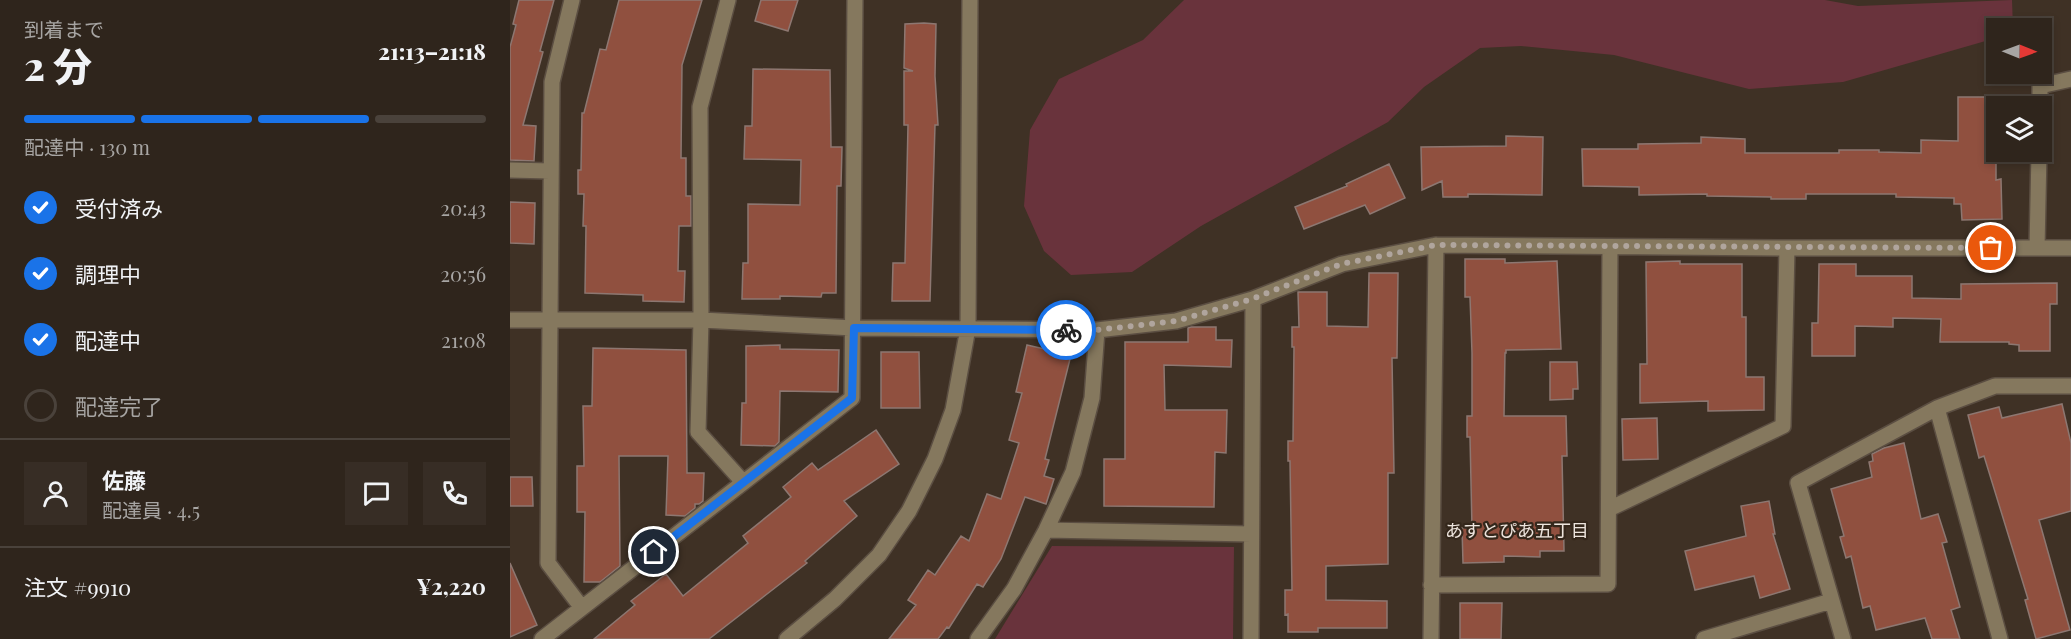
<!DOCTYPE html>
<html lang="ja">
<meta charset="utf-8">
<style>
:root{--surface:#2f251c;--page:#372d25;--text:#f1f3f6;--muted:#a7a5a3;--line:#4a423b;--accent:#1a73e8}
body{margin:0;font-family:"Playfair Display","Noto Sans JP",serif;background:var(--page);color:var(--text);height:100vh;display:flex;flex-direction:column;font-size:22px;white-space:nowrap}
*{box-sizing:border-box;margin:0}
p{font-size:20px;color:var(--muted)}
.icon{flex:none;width:33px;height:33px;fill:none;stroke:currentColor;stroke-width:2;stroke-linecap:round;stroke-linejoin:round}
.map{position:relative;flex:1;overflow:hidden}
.drawer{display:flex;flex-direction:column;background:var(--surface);width:510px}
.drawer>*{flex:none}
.needle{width:39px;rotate:91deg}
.buttons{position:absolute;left:1476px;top:18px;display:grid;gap:12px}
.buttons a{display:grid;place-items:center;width:66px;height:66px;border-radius:0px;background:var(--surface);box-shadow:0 3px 9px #0003,0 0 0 2px var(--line);font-size:30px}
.pin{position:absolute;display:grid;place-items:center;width:51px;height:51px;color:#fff;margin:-26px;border:3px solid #fff;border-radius:50%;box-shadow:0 2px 6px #0007}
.courier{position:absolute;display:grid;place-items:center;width:60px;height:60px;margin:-30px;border:4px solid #1a73e8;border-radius:50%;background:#fff;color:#222;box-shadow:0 2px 8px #0007}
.summary em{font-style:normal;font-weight:800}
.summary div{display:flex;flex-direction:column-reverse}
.summary{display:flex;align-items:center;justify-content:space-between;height:102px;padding:0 24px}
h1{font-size:39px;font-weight:800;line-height:45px}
.bar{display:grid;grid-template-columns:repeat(4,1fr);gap:9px 6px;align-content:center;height:72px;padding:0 24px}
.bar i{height:8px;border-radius:4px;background:var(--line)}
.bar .selected{background:var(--accent)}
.bar p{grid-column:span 4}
.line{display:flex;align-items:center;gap:15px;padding:0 24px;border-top:2px solid var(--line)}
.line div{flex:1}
.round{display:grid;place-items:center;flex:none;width:63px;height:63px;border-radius:0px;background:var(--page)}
ol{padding:0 24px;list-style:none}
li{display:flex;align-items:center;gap:18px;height:66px}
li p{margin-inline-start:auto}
li .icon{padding:6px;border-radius:50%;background:var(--accent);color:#fff;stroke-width:4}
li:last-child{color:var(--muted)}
li i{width:33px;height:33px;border:3px solid var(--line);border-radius:50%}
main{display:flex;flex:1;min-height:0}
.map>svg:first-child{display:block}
</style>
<main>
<section class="drawer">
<div class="summary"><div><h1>2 分</h1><p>到着まで</p></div><em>21:13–21:18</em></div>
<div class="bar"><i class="selected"></i><i class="selected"></i><i class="selected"></i><i></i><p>配達中 · 130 m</p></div>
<ol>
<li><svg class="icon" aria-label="check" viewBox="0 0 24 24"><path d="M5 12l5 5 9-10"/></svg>受付済み<p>20:43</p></li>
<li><svg class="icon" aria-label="check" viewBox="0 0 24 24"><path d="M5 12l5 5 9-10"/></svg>調理中<p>20:56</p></li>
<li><svg class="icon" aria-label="check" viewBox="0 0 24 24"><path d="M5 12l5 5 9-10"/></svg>配達中<p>21:08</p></li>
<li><i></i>配達完了</li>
</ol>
<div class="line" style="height:108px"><a class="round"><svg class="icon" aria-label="person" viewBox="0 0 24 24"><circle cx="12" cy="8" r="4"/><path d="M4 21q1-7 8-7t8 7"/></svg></a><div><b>佐藤</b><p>配達員 · 4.5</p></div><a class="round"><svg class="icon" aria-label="chat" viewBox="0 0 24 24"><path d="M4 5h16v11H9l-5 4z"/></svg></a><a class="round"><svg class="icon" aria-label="phone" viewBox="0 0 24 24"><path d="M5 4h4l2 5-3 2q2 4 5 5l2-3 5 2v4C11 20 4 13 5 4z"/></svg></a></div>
<div class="line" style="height:78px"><div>注文 #9910</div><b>¥2,220</b></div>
</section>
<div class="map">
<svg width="1561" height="639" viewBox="0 0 1561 639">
<rect width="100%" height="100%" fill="#3f3125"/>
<!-- green -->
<path fill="#69333c" d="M 674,0 L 1315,0 L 1348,6 L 1502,0 L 1503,28 L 1486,28 L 1486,38 L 1333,82 L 1239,89 L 1104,55 L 1011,46 L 970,48 L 914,87 L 878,122 L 691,226 L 622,272 L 561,275 L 534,251 L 514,206 L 520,130 L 549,79 L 633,40 Z
M 542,546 L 724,547 L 723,639 L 485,639 Z"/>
<!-- building -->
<path fill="#90503f" stroke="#8d7771" stroke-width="1.5" d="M 9,0 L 44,0 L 30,51 L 33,52 L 13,125 L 26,126 L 24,161 L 0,160 L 0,47 L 6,25 L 3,24 Z
M 109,0 L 192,0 L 172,65 L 171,158 L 176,158 L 176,196 L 181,196 L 181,226 L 169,226 L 168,271 L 175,271 L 174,302 L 133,301 L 133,295 L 75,293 L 76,226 L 73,226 L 74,194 L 68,194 L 68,170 L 71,170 L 72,113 L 74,113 L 90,49 L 96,50 Z
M 251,0 L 288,0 L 278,31 L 245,21 Z
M 414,23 L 426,24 L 425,76 L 428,125 L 425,125 L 420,301 L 382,301 L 383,263 L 395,263 L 398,125 L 394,125 L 394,71 L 403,71 L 394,68 L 395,24 Z
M 243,69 L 320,70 L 321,147 L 332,147 L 331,186 L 327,186 L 326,293 L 312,293 L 311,297 L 270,296 L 270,299 L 232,299 L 233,263 L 238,263 L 238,204 L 290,205 L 291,160 L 234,159 L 235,126 L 242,126 Z
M 1448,97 L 1486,97 L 1486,180 L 1491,179 L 1492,219 L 1452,220 L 1451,204 L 1444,204 L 1444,198 L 1386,197 L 1386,194 L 1296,194 L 1296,199 L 1261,199 L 1261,197 L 1197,196 L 1197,194 L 1129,195 L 1129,187 L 1073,186 L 1072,149 L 1128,149 L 1128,144 L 1191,143 L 1191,137 L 1235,139 L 1235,153 L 1329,153 L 1329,150 L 1369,150 L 1369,152 L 1411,153 L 1411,140 L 1448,141 Z
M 996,136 L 1033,137 L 1032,195 L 958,194 L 958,197 L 933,197 L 932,181 L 912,190 L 911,147 L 996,146 Z
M 879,164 L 895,198 L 860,214 L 855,205 L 794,229 L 785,207 L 837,186 L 836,184 Z
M 0,202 L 25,203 L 24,244 L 0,243 Z
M 955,259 L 995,259 L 995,263 L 1047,261 L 1051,349 L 996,350 L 996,353 L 995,353 L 994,416 L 1056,416 L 1057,456 L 1052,456 L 1054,551 L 1030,551 L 1030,557 L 994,556 L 994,562 L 953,563 L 952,528 L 962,528 L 960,437 L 957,437 L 957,416 L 962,416 L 962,353 L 960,297 L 955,297 Z
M 1170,261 L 1170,264 L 1232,264 L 1232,317 L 1236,317 L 1236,377 L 1254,377 L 1254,410 L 1198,411 L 1198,401 L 1130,403 L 1130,364 L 1137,364 L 1136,262 Z
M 1309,264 L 1346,264 L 1346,276 L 1402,276 L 1402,298 L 1451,299 L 1451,284 L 1547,283 L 1547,304 L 1540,304 L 1540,351 L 1509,351 L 1509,345 L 1499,344 L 1499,342 L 1430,342 L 1431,319 L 1383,318 L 1383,327 L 1345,326 L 1345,356 L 1302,356 L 1302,323 L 1308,323 Z
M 859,273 L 888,273 L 887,358 L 882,358 L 884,473 L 878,473 L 878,564 L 816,566 L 816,600 L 877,601 L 877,628 L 808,628 L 808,632 L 778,632 L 778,614 L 775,615 L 775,590 L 782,590 L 780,461 L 778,461 L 778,441 L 783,441 L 784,347 L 782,347 L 782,327 L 789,327 L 788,292 L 817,292 L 817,326 L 858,327 Z
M 681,327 L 706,327 L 706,340 L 722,340 L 721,367 L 654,365 L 655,410 L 717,410 L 716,453 L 705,452 L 704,507 L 594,506 L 594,459 L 615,459 L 615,342 L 678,342 L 678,328 Z
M 270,345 L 270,349 L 329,350 L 328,392 L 270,391 L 269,442 L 265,446 L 231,445 L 232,403 L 236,403 L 236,346 Z
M 517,345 L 561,355 L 535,459 L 539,460 L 534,476 L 544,479 L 536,504 L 515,497 L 491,559 L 473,587 L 467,584 L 439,628 L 437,627 L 428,639 L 379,639 L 406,605 L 398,600 L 418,570 L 425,575 L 451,536 L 459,541 L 477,494 L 491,499 L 509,443 L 499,440 L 512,393 L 506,392 Z
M 83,348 L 176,350 L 177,473 L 194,473 L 193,501 L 189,504 L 185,504 L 185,508 L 175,516 L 156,515 L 158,456 L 109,456 L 110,566 L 90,582 L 74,582 L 75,512 L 67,512 L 67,466 L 74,466 L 73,406 L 82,406 Z
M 371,352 L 409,352 L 410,408 L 371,408 Z
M 1040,362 L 1067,362 L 1068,389 L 1063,389 L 1063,399 L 1040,400 Z
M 1552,404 L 1561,443 L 1561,511 L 1529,520 L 1560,630 L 1526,639 L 1515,600 L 1518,599 L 1474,456 L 1469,458 L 1458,415 L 1489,407 L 1492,418 Z
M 1147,418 L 1148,459 L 1113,460 L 1112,419 Z
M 366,430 L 389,464 L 334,501 L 347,516 L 295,561 L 297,563 L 199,639 L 84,639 L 125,605 L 121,601 L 156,574 L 173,596 L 238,543 L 233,536 L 281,497 L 273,487 L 302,463 L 308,470 Z
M 1394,443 L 1411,519 L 1428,514 L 1437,542 L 1432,543 L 1450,607 L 1441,610 L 1450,639 L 1422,639 L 1415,618 L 1366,630 L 1360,606 L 1353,608 L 1341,556 L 1336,558 L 1330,537 L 1334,536 L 1321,489 L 1362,477 L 1359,462 L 1363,461 L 1362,454 L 1374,448 Z
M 0,477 L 22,477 L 23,506 L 0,506 Z
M 1259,501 L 1265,534 L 1263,534 L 1280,589 L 1250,598 L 1244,576 L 1185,590 L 1175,551 L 1236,536 L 1231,506 Z
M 0,563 L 27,625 L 0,637 Z
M 950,603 L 992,603 L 991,639 L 950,639 Z"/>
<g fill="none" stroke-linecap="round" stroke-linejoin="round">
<!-- minor casing -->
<g stroke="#5b4e42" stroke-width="18">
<path id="minor" d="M 62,0 L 42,82 L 38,563 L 72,608
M 218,0 L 190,107 L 191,320 L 188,432 L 233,482
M 1530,106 L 1530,86 L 1561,79
M 0,170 L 40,171
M 1527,248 L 1529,152
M 0,320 L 191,320 L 344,328 L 587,330 L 666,321 L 743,299 L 832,264 L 926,245 L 1277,248 L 1561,248
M 1427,408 L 1490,639
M 1099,509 L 1273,426 L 1277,248
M 536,530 L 741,534
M 921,585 L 1098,584 L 1100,247
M 32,639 L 342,398 L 345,0
M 277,639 L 325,599 L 369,555 L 399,511 L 425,459 L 443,410 L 458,328 L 460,0
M 468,639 L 504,589 L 536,530 L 563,472 L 582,398 L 587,330
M 741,639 L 743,299
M 921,639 L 926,245
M 1194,639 L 1321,601
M 1333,639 L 1288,483 L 1427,408 L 1485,386 L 1561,386"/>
</g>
<!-- minor -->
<use href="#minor" stroke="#85785e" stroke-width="15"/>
</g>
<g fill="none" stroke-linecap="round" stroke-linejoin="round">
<!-- done -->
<path stroke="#b0a59d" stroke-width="6" stroke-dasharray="0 10.8" d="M 556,330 L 587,330 L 666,321 L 742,299 L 831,264 L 926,245 L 1481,248"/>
<!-- route -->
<path stroke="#1a73e8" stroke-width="8" d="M 144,552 L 342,398 L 344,328 L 556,330"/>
</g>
<g text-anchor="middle" stroke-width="4.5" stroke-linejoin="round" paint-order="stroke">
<!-- neighbourhood labels -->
<g font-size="18" fill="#ede4dd" stroke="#34271b">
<text x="1007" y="537">あすとぴあ五丁目</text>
</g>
</g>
</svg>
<div class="buttons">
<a><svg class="needle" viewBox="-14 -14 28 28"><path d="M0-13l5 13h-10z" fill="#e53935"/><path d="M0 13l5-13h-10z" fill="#a7a5a3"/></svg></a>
<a><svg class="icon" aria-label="layers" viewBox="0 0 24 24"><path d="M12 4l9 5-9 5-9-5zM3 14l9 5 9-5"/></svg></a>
</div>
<div class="pin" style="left:1481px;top:248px;background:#ea580c"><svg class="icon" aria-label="bag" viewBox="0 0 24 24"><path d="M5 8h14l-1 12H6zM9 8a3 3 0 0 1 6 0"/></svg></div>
<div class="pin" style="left:144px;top:552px;background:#1f2937"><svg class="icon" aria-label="home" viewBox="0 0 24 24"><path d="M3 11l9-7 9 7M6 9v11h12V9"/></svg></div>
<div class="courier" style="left:556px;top:330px"><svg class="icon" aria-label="bike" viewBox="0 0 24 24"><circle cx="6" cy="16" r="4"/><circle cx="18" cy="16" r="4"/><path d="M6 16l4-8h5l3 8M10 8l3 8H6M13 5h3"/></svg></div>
</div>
</main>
